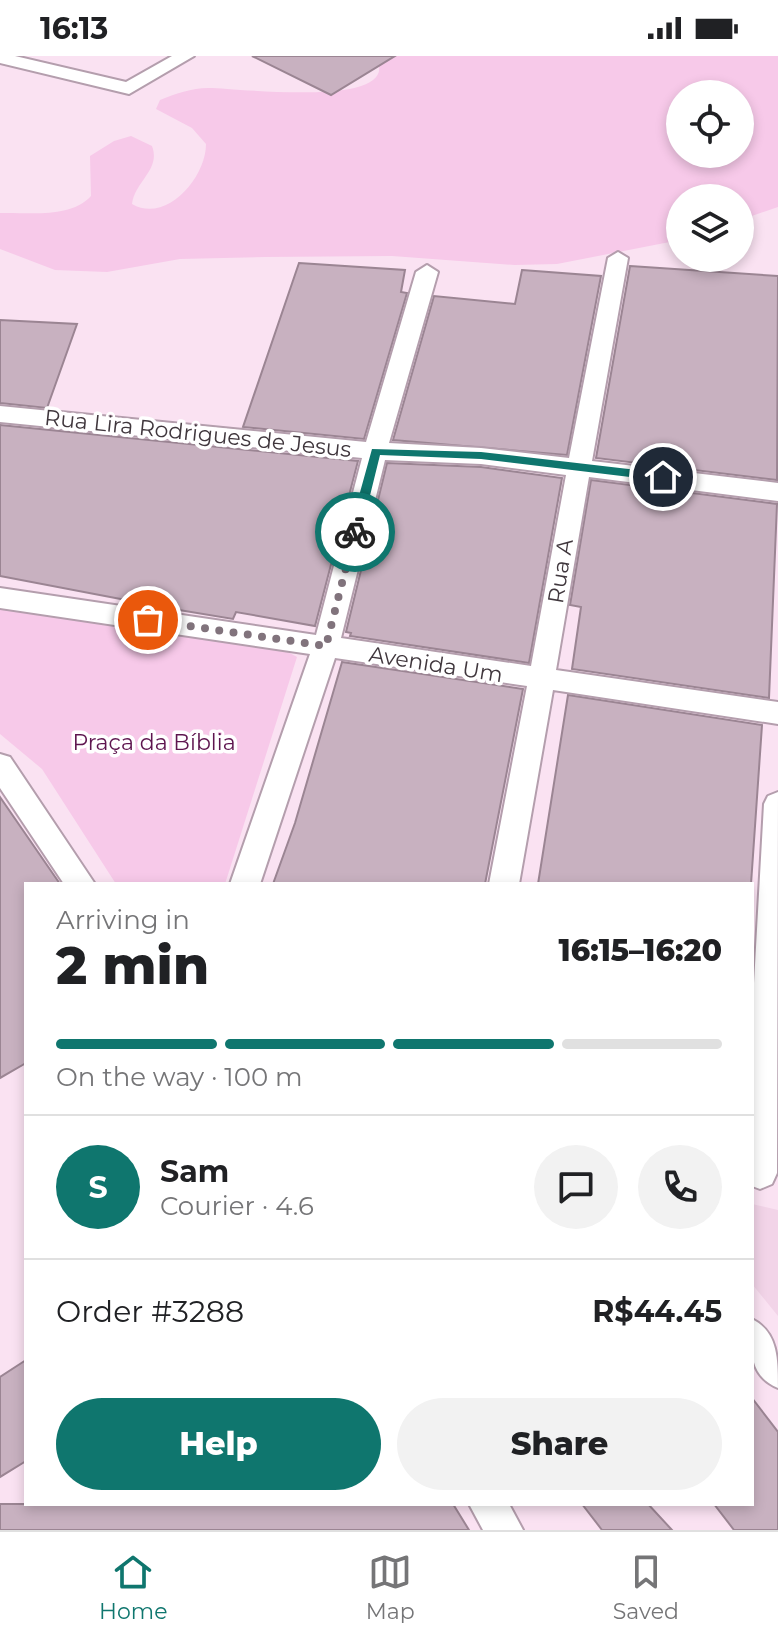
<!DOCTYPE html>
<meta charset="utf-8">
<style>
:root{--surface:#fff;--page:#f2f2f2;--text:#202124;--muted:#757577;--line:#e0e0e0;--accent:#0f766e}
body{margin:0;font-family:Montserrat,sans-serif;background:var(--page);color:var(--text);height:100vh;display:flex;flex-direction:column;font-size:30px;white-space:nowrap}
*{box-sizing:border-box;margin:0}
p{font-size:26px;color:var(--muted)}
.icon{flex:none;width:44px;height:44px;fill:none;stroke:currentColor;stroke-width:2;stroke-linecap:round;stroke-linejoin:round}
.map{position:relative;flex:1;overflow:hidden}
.details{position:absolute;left:24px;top:826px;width:730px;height:624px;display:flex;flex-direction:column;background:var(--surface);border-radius:0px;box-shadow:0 4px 12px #0003}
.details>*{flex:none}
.tools{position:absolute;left:666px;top:24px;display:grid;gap:16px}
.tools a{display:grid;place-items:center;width:88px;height:88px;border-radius:50%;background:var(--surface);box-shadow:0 4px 12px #0003;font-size:40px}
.pin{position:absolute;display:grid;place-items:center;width:68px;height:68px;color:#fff;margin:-34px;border:4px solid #fff;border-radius:50%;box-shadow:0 2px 8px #0007}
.courier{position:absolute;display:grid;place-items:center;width:80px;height:80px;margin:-40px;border:6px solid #0f766e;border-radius:50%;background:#fff;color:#222;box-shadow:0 2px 10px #0007}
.summary em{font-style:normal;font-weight:800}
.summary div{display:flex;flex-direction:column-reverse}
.summary{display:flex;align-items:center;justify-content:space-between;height:136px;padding:0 32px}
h1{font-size:52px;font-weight:800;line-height:60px}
.bar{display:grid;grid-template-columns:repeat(4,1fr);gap:12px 8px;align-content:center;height:96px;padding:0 32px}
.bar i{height:10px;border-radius:6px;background:var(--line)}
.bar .active{background:var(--accent)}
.bar p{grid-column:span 4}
.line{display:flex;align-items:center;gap:20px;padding:0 32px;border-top:2px solid var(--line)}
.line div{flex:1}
.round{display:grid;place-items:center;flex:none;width:84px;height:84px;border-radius:42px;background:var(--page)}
.action{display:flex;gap:16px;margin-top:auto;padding:16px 32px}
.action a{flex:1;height:92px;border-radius:48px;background:var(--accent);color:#fff;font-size:32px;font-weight:800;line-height:92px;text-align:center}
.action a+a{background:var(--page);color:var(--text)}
.status{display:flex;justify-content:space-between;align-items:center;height:56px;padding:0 40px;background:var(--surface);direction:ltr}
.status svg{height:22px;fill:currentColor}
.tabs{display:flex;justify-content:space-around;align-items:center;height:112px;border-top:2px solid var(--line);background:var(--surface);font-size:22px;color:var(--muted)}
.tabs a{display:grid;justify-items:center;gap:4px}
.tabs .active{color:var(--accent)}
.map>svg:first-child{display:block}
</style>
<div class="status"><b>16:13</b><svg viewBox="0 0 49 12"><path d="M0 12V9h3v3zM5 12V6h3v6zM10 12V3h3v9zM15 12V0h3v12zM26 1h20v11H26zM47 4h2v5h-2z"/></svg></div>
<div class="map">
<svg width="778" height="1474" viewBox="0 0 778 1474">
<rect width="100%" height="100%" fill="#fae2f2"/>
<!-- built -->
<path fill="#f2d4e8" d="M 752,1148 L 778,1154 L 778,1260 L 752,1228 Z"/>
<!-- green -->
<path fill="#f7c9e9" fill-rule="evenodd" d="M 375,0 L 778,0 L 778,151 L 740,164 L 740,142 L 680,142 L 680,184 L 557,208 L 515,209 L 392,200 L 265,201 L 180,203 L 107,216 L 55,214 L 0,193 L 0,157 C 29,156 70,163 91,140 L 90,100 L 114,85 L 131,80 L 152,90 C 161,114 135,125 132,148 C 166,168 206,122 206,88 L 192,72 L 156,53 L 160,44 C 175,38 192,32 208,32 C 228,31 409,55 375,0 ZM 680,38 L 740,38 L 740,98 L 680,98 Z
M 0,551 L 286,595 L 297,601 L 225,828 L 116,828 L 42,713 L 0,678 Z"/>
<!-- building -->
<path fill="#c8b1c0" stroke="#9b8593" stroke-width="2" d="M 252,0 L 395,0 L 331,39 Z
M 299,207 L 405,214 L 401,236 L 407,237 L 364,383 L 243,371 Z
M 630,210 L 778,220 L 777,424 L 596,402 Z
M 522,214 L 601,220 L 567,399 L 393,384 L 434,240 L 515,248 Z
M 0,264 L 77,268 L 47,352 L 0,347 Z
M 0,369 L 358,405 L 315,570 L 236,556 L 233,563 L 173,553 L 0,520 Z
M 387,407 L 481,411 L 562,422 L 529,607 L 350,580 L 351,577 L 346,576 Z
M 591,424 L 777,448 L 769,642 L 572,613 L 581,551 L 570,549 Z
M 342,606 L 523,633 L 485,828 L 273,828 L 295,767 Z
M 568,639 L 762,669 L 751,828 L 538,828 Z
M 0,741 L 60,828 L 26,828 L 26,1007 L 0,1022 Z
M 26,1304 L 26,1405 L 0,1421 L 0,1321 Z
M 752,1342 L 778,1376 L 778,1474 L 734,1474 L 714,1448 L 752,1448 Z
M 0,1448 L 453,1448 L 469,1474 L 0,1474 Z
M 582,1448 L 648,1448 L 672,1474 L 602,1474 Z"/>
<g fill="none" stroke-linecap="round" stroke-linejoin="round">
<!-- minor casing -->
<g stroke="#b49ead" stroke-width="4">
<path id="minor" d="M 0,0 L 15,0 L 126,26 L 172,0 L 194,0 L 129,38 L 0,7 Z
M 618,196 L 628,202 L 592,405 L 778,427 L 778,445 L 589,421 L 556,614 L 778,646 L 778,668 L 553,634 L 519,828 L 489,828 L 527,630 L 335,602 L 260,828 L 230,828 L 310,598 L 0,552 L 0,532 L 316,579 L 362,402 L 0,366 L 0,350 L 366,386 L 416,216 L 427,209 L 438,216 L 389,387 L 481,392 L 569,402 L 608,202 ZM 385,404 L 481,408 L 566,419 L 531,610 L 341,582 Z
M 0,698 L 10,701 L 95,828 L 64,828 L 0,732 Z
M 778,736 L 777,1117 L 772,1128 L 760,1133 L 752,1130 L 752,963 L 764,748 L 768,740 Z
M 752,1263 C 778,1276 778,1303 778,1332 C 747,1319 752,1293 752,1263 Z
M 469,1448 L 509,1448 L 523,1474 L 483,1474 Z"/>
</g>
<!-- minor -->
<use href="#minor" fill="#fff" fill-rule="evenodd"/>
</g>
<!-- route -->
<path fill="#0f766e" d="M 372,393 L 481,396 L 663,417 L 669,421 L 663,425 L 481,403 L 380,399 L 361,476 L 355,481 L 349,476 Z"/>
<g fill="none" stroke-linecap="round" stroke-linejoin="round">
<!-- done -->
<path stroke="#81737c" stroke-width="8" stroke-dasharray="0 14.4" d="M 148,564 L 326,590 L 355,476"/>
</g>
<g text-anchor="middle" stroke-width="7" stroke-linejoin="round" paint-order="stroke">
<!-- street labels -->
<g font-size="22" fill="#40373d" stroke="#fff">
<text transform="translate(198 377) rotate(6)" y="8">Rua Lira Rodrigues de Jesus</text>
<text transform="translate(560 515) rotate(-81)" y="8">Rua A</text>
<text transform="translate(436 608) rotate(9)" y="8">Avenida Um</text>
</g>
<!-- park labels -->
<g font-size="22" fill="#5e154f" stroke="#fff">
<text x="154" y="694">Praça da Bíblia</text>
</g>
</g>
</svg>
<div class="tools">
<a><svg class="icon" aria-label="locate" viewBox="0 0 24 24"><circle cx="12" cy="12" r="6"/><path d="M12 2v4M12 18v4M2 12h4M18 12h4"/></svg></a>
<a><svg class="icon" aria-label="layers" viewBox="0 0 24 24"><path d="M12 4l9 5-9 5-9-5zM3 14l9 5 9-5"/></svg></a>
</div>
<div class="pin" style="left:148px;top:564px;background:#ea580c"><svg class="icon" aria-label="bag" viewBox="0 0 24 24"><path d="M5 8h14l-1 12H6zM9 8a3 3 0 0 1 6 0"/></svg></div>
<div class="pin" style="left:663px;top:421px;background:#1f2937"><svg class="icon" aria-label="home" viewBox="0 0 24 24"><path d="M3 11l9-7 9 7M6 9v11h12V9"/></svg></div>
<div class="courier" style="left:355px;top:476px"><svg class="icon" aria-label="bike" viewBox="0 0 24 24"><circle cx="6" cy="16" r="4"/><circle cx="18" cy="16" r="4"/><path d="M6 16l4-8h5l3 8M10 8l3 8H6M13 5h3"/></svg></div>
<section class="details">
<div class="summary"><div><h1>2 min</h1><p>Arriving in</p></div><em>16:15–16:20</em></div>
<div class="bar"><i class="active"></i><i class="active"></i><i class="active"></i><i></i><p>On the way · 100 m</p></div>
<div class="line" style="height:144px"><b class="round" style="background:var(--accent);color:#fff">S</b><div><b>Sam</b><p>Courier · 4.6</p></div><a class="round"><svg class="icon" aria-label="chat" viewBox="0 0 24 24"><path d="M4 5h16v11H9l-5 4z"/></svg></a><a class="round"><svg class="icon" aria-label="phone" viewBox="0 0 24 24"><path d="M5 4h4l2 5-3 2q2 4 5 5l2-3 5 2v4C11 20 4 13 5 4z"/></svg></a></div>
<div class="line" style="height:104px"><div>Order #3288</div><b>R$44.45</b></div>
<div class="action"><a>Help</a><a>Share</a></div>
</section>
</div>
<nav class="tabs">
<a class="active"><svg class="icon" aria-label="home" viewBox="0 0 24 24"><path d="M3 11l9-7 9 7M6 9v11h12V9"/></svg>Home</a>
<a><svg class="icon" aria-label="map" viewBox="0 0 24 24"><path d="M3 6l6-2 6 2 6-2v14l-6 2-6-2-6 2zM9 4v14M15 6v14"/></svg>Map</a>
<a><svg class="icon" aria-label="saved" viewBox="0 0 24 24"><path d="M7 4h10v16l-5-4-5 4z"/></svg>Saved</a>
</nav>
